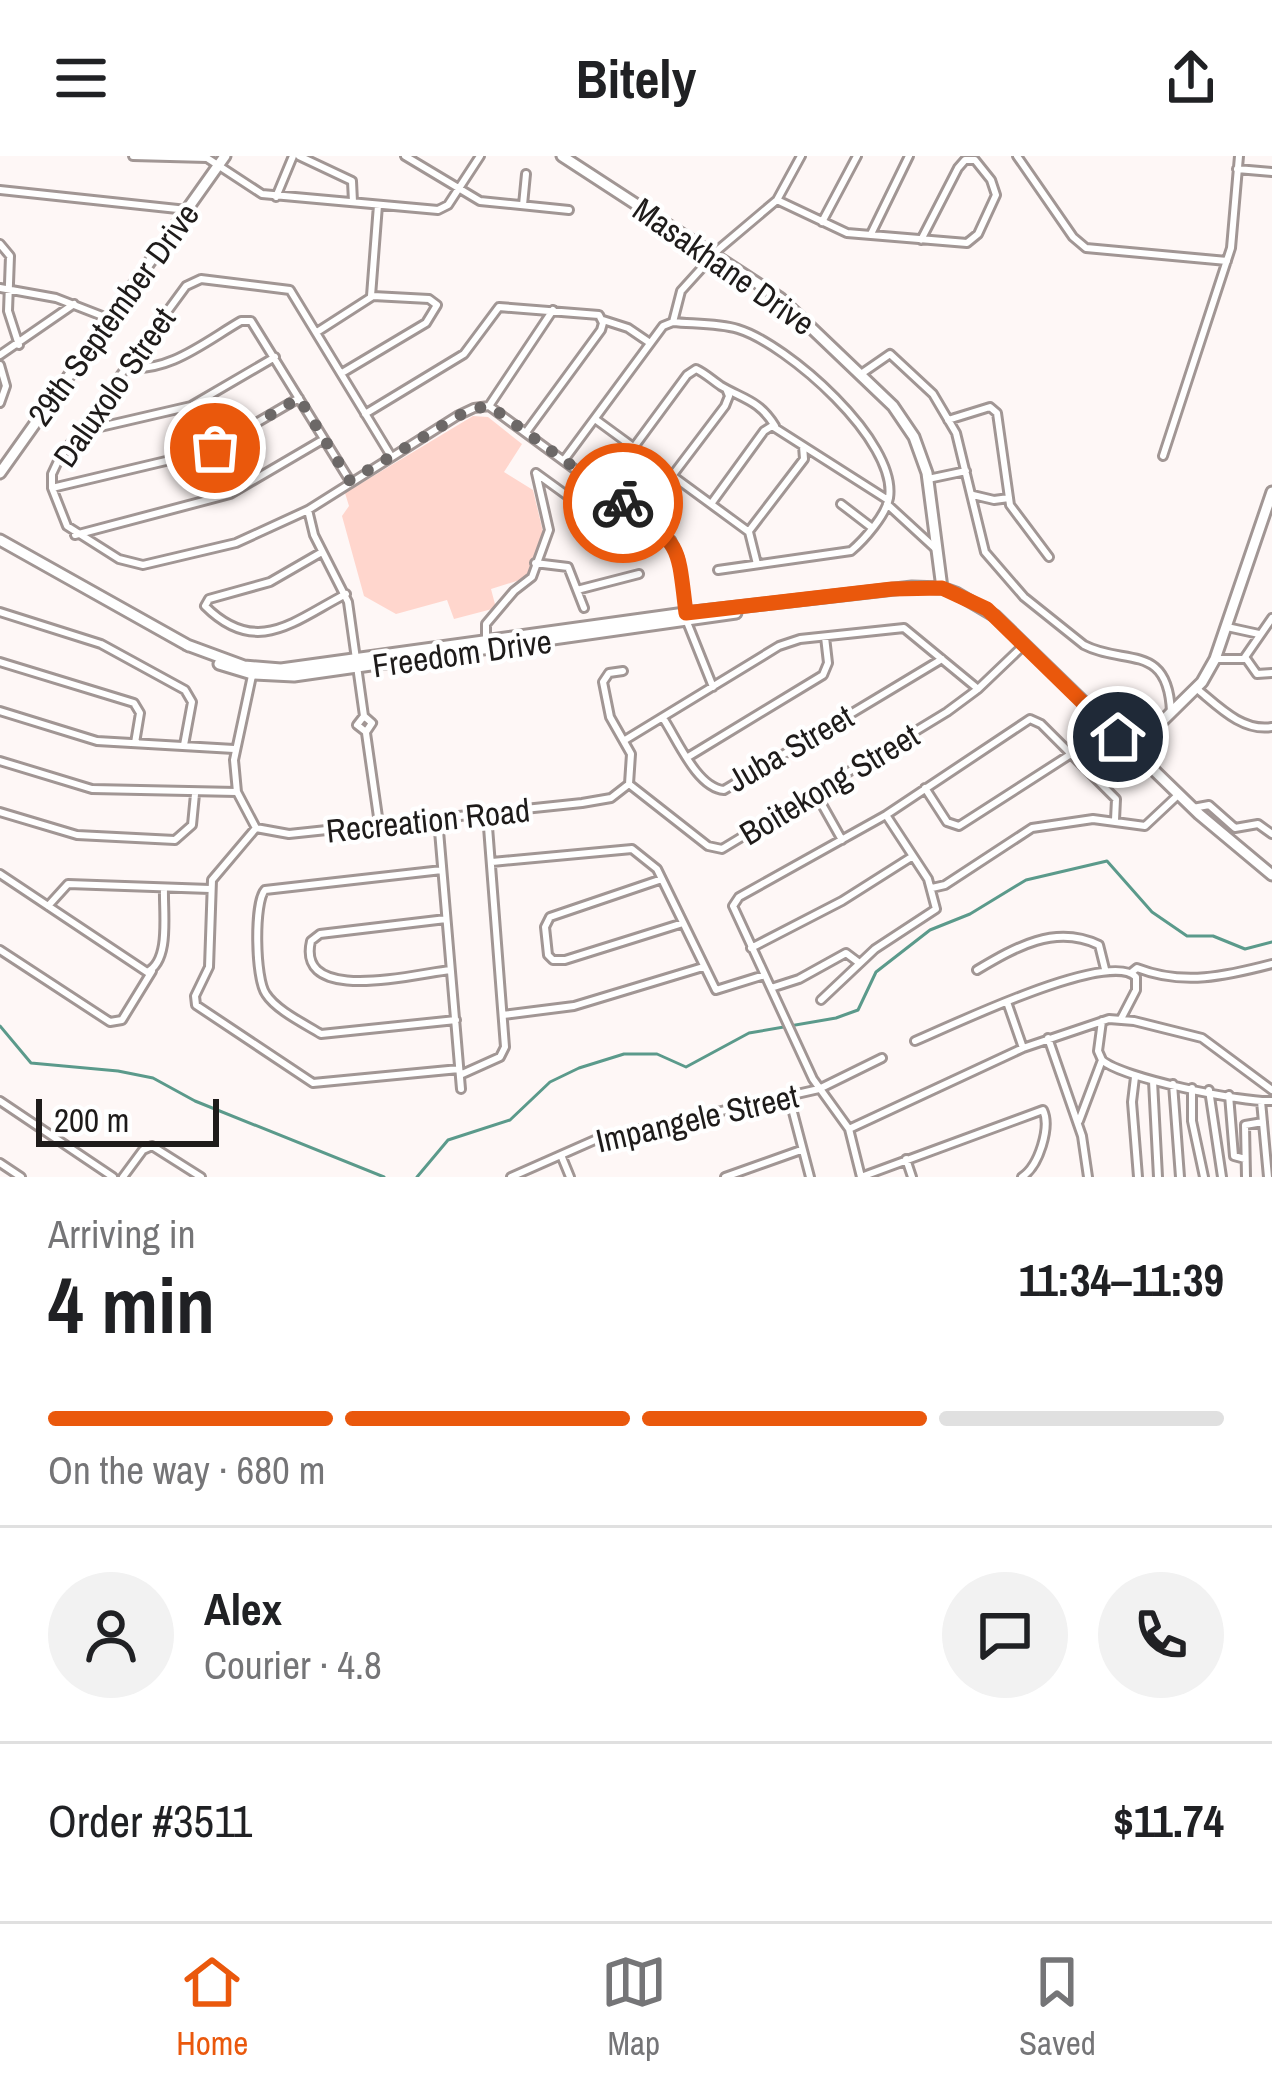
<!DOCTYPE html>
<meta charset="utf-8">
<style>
:root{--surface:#fff;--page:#f2f2f2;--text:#202124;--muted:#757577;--line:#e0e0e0;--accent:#ea580c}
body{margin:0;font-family:"Archivo Narrow",sans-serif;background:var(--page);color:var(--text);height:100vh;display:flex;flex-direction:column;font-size:45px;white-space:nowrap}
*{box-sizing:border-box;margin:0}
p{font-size:39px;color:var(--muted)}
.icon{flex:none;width:66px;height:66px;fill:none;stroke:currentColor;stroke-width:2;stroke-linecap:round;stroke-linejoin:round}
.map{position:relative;height:1021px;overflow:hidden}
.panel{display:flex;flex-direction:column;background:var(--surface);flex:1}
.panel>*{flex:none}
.scale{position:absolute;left:36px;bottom:30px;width:183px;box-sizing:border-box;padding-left:12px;border:6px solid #1e1b1a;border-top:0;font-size:33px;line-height:42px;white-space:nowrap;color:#1e1b1a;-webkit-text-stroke:9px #fff;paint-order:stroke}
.pin{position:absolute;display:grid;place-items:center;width:102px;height:102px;color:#fff;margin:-51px;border:6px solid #fff;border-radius:50%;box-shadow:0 3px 12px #0007}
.courier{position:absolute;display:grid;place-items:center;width:120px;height:120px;margin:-60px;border:9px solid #ea580c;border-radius:50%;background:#fff;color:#222;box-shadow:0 3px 15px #0007}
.overview em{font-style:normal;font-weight:800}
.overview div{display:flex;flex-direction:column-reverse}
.overview{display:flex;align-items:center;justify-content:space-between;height:204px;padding:0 48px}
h1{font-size:78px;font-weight:800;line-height:90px}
.bar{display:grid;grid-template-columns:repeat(4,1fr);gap:18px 12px;align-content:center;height:144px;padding:0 48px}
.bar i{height:15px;border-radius:9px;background:var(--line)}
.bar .current{background:var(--accent)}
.bar p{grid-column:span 4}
.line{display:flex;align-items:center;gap:30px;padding:0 48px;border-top:3px solid var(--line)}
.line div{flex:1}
.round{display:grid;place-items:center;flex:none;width:126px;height:126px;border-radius:63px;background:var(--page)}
header{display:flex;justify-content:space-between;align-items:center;height:156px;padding:0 48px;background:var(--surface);font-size:54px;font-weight:800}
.tab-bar{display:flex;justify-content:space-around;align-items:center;height:168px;border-top:3px solid var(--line);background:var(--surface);font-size:33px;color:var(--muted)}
.tab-bar a{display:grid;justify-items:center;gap:6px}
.tab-bar .current{color:var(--accent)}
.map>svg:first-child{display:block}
</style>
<header><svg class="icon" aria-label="menu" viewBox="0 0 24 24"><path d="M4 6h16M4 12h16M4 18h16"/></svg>Bitely<svg class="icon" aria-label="share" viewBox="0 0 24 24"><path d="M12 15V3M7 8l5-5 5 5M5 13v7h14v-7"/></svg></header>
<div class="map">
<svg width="1272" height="1021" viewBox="0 0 1272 1021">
<rect width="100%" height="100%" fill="#fef7f6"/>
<!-- green -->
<path fill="#ffd6cd" d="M 473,260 L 488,261 L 522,288 L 504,316 L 533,334 L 544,380 L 526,422 L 491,433 L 496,452 L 454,463 L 447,444 L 396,458 L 364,440 L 342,360 L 349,350 L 345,337 Z"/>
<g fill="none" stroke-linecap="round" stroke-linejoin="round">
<!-- stream -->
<path stroke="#5b9a8b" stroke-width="3" d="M 0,870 L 31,907 L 118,915 L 153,922 L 195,945 L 384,1021
M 417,1021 L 448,984 L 510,964 L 550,926 L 579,912 L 624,898 L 657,898 L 686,911 L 749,877 L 836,862 L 858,854 L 876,816 L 930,774 L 970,758 L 1026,724 L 1107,705 L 1152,756 L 1187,780 L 1213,780 L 1245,793 L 1272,786"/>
<!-- street casing -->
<g stroke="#a19694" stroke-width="12">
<path id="street" d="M 133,0 L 207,2
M 204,0 L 262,38 L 438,54 L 448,49 L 480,0
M 299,0 L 352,25 L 353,46
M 405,0 L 480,45 L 569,54
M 1017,0 L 1073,81 L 1086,92 L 1227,105
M 1237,13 L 1272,16
M 0,34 L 187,54
M 276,41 L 293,0
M 777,44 L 847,77 L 967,87 L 978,78 L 996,39 L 991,24 L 975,4 L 965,4 L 958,12 L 921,84
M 523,49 L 526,18
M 822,66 L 857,0
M 871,78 L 909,0
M 0,88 L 10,100 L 8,155 L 19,189
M 0,132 L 56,142 L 110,163
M 371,140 L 378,49
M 603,164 L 628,172 L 650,187
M 673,166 C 693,168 718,167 738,173 C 787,188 898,285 889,342 C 886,359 864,384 851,395 L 718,414
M 317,176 L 373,140 L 429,143 L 437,149 L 426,167 L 342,217
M 0,199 L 74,148
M 0,209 L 6,230 L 0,247
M 125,211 C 168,218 206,185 241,165 L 251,165 L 350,325
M 861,218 L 890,198 L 933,238 L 956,277 L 985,396 L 1024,441 L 1084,489 C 1124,510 1168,486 1171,556
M 489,250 L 553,154
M 365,258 L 464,198 L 499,151 L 599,159 L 603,167 L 601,174 L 527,275
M 595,263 L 749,376 L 757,408
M 948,264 L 990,251 L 997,257 L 1010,349 L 1049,401
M 83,275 L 191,250 L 275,201
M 634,291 L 687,219 L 696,213 C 705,217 712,224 721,230 C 743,243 759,244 775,270
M 391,300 L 290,134 L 201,123 L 186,130 L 59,303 L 52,318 L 52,332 L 67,370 L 119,403 L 143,409 L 236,387 L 308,354 L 457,260 L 474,252 L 489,250 L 671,384 L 679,402 L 687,466 L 713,531
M 1163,300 L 1231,92 L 1239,0
M 564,304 L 663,170 L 673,166 L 681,135 L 719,93 L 777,44 L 801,0
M 536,317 L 598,362
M 672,320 L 725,250 L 729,240 L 727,235
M 928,323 L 966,315
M 52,332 L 208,295 L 299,242
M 973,339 L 994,344 L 1009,342
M 711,348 L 764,275 L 772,270 L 888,344
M 841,348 L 871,371
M 887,348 L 937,394
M 308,354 L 314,379 L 348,446 L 364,560 L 372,567 L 366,576 L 357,569 L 364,560
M 588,354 L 603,332
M 749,375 L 804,303 L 803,290
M 75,379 L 230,338 L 324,283
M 322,396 L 270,426 L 209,443 L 205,450 C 257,502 295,464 346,438
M 535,407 L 568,411 L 584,452
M 577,434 L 639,418
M 0,456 L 101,488 L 185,534 L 192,546 L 184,589
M 1272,462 L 1245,501 L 1257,518 L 1272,517
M 1227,471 L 1259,478
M 486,483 L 486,468 L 514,435 L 532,421 L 549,374 L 536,317
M 1215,503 L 1245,503
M 0,506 L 134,547 L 140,557 L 135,587
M 253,515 L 234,604 L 237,636 L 256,672 L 289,678 L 582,647 L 611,642 L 629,628 L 631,598 L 610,561 L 603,526 L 609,517 L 623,515
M 1196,532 C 1218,550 1242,576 1272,571
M 0,555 L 97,585 L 234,593
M 663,562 C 677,583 697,632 724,634 L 942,503
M 366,577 L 379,668
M 625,584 L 779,490 L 800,483 L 904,472 L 978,533
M 688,601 L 823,519 L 828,507 L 825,481
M 0,605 L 92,633 L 237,636
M 629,628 L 708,690 L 722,693 L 947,556 L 978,533 L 1024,489
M 925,632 L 947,666 L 959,670 L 1071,598
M 815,636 L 842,684
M 1193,652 L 1209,649 L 1235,672 L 1258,668 L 1272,678
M 0,656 L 77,679 L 175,684 L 192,669 L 195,638
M 438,663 L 461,933
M 256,672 L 212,724 L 209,811 L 195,840 L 196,849 L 313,927 L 459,913
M 492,706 L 632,693 L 657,713 L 716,834 L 764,819
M 442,714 L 265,734 C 254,746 255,823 266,838 C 276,854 305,868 321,878 L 456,864
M 0,718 L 147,816 C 171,805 163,756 164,732
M 662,723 L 550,761 L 545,771 L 548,799 L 553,804 L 565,804 L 683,767
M 932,732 L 945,729 L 1032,672 L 1093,663 L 1145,670 L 1178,639
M 48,750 L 68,728 L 210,733
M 446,763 L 320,778 L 311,785 C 296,849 414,818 450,814
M 751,792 L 842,745 L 913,700
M 0,794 L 110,866 L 122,864 L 152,815
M 977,814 C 1016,791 1055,768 1099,789 L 1105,813
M 1132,816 L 1137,812 C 1183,830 1226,820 1272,808
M 771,832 L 799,823 L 846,797 L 858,806
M 821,844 L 875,793 L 936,753 L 928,723 L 886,659
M 1007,846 L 1023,892
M 503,859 L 574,850 L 703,811
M 1048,882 L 1082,980 L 1088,1021
M 915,885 C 951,870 1109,793 1136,821 L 1136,834 L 1121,863
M 1102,904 C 1121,922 1244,947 1272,945
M 460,919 L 500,901 L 505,891 L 487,658
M 1135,921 L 1132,946 L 1138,1021
M 1153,925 L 1158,1021
M 1173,928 L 1180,1021
M 1192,932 L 1192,965 L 1204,1021
M 1209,934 L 1222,1021
M 1229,939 L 1234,1000 L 1245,1003
M 789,941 L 810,1021
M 0,945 L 113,1021
M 1261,945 L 1268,1021
M 1079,965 L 1102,904 L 1098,895 L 1102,865
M 849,973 L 1023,892 L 1109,863 L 1134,865 L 1202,882 L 1272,934
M 561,999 L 570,1021
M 906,1003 L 912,1021
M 0,1007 L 21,1021
M 123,1021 L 143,994 L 152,990 L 201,1021
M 511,1021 L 597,983 L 819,933 L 882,902
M 725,1021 L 801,994
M 1022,1021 C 1039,1010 1051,971 1043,954 L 861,1021 L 849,973 L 813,923 L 733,750 L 739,741 L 886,659 L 1030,563 L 1041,568 L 1116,643 L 1115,664
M 1246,1021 L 1245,969 L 1263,966"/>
</g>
<!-- secondary casing -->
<g stroke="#a19694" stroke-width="15">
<path id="secondary" d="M 562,0 L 780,142 L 893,250 L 914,281 L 927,317 L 942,432
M 0,317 L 225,0
M 0,384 L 189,490
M 187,489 L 244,510 L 281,513 L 685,457 L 912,431 L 942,432 L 956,437 L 995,460 L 1199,658 L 1272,719
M 219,508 L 252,518 L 294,520 L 736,457
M 1132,595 L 1202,526 L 1215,503 L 1272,336"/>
</g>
<!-- street -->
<use href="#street" stroke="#fff" stroke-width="6"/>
<!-- secondary -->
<use href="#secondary" stroke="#fff" stroke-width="9"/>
</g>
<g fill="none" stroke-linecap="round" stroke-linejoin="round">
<!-- done -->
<path stroke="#6c6867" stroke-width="12" stroke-dasharray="0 21.6" d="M 215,292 L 299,242 L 350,325 L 470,253 L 490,250 L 623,347"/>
<!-- route -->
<path stroke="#ea580c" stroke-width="15" d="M 623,347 C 682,392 677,384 686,457 L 892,433 L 942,432 L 987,453 L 1118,581"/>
</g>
<g text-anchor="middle" stroke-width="9" stroke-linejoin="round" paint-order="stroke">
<!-- street labels -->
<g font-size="33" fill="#1e1b1a" stroke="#fff">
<text transform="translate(724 110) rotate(35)" y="12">Masakhane Drive</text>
<text transform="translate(113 158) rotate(-54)" y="12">29th September Drive</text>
<text transform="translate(114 231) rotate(-55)" y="12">Daluxolo Street</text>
<text transform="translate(462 497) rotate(-8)" y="12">Freedom Drive</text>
<text transform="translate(790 592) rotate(-30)" y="12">Juba Street</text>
<text transform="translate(829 628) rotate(-31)" y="12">Boitekong Street</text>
<text transform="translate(428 664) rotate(-6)" y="12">Recreation Road</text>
<text transform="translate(697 962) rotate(-13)" y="12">Impangele Street</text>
</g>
</g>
</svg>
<div class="scale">200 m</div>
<div class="pin" style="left:215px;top:292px;background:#ea580c"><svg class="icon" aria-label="bag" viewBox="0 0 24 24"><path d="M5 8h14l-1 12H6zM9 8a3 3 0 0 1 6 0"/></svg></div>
<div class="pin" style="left:1118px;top:581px;background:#1f2937"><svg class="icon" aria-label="home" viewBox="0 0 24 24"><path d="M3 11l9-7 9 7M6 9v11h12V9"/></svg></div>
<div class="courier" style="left:623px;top:347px"><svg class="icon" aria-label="bike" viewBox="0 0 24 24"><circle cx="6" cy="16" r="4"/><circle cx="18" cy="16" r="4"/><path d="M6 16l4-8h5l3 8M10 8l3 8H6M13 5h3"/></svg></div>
</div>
<section class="panel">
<div class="overview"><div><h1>4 min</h1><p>Arriving in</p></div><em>11:34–11:39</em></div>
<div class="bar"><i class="current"></i><i class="current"></i><i class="current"></i><i></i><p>On the way · 680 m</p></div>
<div class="line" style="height:216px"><a class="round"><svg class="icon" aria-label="person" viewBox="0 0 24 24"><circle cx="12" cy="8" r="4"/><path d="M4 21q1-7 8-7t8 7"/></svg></a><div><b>Alex</b><p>Courier · 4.8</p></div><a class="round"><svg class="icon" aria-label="chat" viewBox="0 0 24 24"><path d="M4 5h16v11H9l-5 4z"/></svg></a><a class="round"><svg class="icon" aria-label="phone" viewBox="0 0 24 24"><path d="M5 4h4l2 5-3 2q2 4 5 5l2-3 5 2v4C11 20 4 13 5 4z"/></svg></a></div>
<div class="line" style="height:156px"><div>Order #3511</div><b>$11.74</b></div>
</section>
<nav class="tab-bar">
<a class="current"><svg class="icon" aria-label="home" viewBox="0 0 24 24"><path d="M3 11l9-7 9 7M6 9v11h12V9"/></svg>Home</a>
<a><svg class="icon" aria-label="map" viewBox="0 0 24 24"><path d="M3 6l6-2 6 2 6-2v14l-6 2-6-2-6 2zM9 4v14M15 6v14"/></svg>Map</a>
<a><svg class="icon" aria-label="saved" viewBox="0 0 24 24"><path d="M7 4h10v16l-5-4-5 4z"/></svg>Saved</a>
</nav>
